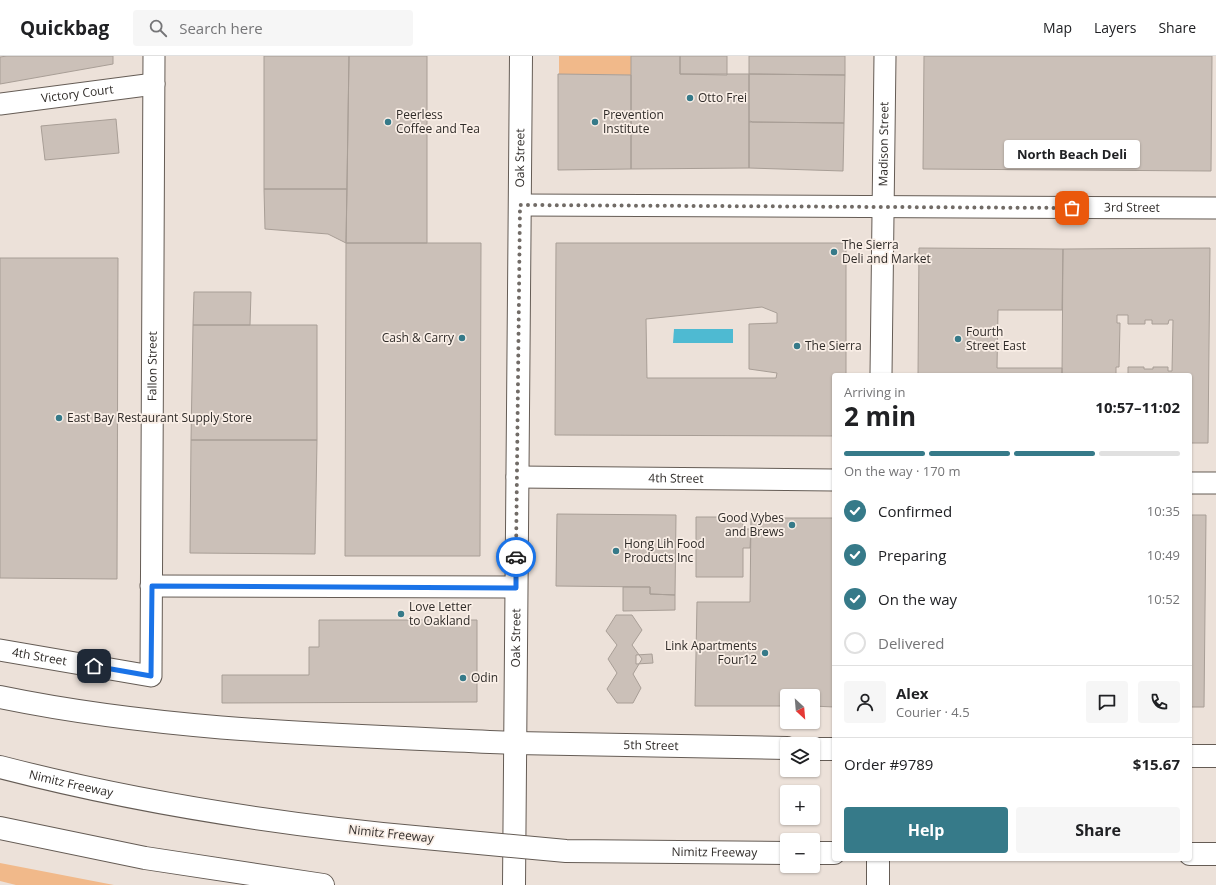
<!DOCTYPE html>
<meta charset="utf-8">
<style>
:root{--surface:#fff;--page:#f6f6f6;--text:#202124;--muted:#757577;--line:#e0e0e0;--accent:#367a89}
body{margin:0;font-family:"Open Sans",sans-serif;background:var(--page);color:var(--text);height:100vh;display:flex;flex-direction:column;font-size:15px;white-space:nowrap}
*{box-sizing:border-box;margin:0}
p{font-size:13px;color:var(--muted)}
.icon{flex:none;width:22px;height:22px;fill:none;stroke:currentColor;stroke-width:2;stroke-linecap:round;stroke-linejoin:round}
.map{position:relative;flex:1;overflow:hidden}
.panel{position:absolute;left:832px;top:317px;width:360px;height:488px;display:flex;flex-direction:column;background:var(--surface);border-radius:4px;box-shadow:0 1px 3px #0004}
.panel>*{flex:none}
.needle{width:26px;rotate:154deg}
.fabs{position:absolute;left:780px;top:633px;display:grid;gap:8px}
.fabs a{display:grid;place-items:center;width:40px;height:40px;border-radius:4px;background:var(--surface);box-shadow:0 1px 3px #0004;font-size:20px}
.pin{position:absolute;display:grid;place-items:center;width:34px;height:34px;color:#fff;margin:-17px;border-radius:8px;box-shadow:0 2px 6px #0006}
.courier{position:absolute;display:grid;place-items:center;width:40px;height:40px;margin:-20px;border:3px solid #1a73e8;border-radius:50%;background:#fff;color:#222;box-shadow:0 1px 5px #0007}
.bubble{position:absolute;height:28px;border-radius:4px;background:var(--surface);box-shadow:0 1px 3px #0004;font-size:13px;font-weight:700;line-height:28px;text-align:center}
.head em{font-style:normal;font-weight:700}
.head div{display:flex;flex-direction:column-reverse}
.head{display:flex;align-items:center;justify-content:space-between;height:68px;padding:0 12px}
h1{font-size:26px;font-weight:700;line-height:30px}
.bar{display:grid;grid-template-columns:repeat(4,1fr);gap:6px 4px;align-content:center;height:48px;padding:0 12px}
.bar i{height:5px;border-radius:3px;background:var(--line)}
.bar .selected{background:var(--accent)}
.bar p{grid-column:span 4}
.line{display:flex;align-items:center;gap:10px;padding:0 12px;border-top:1px solid var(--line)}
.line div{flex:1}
.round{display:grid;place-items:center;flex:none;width:42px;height:42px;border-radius:4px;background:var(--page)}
ol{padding:0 12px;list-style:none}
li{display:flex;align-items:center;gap:12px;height:44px}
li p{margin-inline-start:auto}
li .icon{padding:4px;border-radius:50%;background:var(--accent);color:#fff;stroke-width:4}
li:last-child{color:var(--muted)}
li i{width:22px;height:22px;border:2px solid var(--line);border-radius:50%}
.primary-button{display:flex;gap:8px;margin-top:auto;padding:8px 12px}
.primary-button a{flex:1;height:46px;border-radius:4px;background:var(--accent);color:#fff;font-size:16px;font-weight:700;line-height:46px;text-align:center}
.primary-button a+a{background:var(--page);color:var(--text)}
header{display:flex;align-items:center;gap:24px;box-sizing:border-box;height:56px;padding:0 20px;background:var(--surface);border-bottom:1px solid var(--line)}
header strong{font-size:19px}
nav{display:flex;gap:22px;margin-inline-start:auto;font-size:14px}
.search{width:280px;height:36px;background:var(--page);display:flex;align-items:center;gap:10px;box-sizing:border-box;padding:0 14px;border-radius:4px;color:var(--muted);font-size:15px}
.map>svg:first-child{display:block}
</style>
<header>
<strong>Quickbag</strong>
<div class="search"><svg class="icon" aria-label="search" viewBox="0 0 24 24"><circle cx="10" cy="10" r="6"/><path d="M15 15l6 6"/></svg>Search here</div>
<nav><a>Map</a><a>Layers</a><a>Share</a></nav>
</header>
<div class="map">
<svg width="1216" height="829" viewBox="0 0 1216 829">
<rect width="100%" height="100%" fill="#ece1d9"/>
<!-- green -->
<path fill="#f1b98a" d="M 559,0 L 631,0 L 631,19 L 559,18 Z
M 0,807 L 114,829 L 16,829 L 0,825 Z"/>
<!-- water -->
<path fill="#4ebad2" d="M 674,273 L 733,273 L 733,287 L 673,287 Z"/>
<!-- building -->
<path fill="#cbc0b8" stroke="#a89e96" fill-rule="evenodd" d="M 7,0 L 113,0 L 113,8 L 0,28 L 0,1 Z
M 264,0 L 349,0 L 347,133 L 264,133 Z
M 349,0 L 427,0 L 427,187 L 346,187 Z
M 631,0 L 680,0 L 680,18 L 749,18 L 749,112 L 631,113 Z
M 680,0 L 727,0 L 727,19 L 680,18 Z
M 749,0 L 845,0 L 845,19 L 749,18 Z
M 924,0 L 1212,0 L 1211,115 L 923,113 Z
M 558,18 L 631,19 L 631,113 L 558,114 Z
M 749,18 L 845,19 L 844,67 L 752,66 L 751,65 L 749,66 Z
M 116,63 L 119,97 L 45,104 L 41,70 Z
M 749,66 L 844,67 L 843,115 L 749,112 Z
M 264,133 L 347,133 L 346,187 L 328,178 L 265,173 Z
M 346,187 L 481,187 L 480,500 L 345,500 Z
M 556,187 L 846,187 L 846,319 L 834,319 L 834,380 L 555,379 ZM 762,251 L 777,257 L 777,267 L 749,268 L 749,313 L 777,317 L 776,322 L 647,322 L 646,263 Z
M 919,192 L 1063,193 L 1062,254 L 998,254 L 997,312 L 1062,312 L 1062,319 L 918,319 Z
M 1210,192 L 1208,387 L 1190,387 L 1190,319 L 1128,319 L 1128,311 L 1144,311 L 1144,313 L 1153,313 L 1153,311 L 1168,311 L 1168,315 L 1172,315 L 1173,264 L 1169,264 L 1168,268 L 1152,268 L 1152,264 L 1145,264 L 1145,268 L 1128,268 L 1128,259 L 1117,259 L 1117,267 L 1120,267 L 1119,311 L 1116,311 L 1116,319 L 1062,319 L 1063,193 Z
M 0,202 L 118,202 L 117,523 L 0,522 Z
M 194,236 L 251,236 L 250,269 L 193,269 Z
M 193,269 L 317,269 L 317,384 L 191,384 Z
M 191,384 L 317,384 L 315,498 L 190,497 Z
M 557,458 L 676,459 L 675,539 L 650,538 L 650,531 L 556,530 Z
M 1190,459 L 1206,459 L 1204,651 L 1190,651 Z
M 696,461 L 743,461 L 743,473 L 751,473 L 750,492 L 743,492 L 743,521 L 696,521 Z
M 751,462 L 834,462 L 834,651 L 813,650 L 813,640 L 787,640 L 787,650 L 695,650 L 697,546 L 750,546 Z
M 623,531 L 650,531 L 650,538 L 675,539 L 675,554 L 623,555 Z
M 616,559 L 632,559 L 642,574 L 632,589 L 642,603 L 633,618 L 641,632 L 633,647 L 617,647 L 607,633 L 617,617 L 608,603 L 617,589 L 606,575 Z
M 319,564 L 477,564 L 477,646 L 222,647 L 222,619 L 309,619 L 309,591 L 319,591 Z
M 652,598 L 653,607 L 636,608 L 636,599 Z"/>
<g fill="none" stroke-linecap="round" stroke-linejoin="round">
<!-- minor casing -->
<g stroke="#655c55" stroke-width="23">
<g id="minor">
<path id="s1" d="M 0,48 L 154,28"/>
<path id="s2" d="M 520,149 L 1216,152"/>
<path id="s3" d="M 881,319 L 885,0"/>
<path id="s4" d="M 517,421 L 834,424"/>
<path d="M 1190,427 L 1216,427"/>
<path d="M 151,530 L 516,531"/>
<path id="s5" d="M 0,594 L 151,620 L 154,0"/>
</g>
</g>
<!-- secondary casing -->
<g stroke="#655c55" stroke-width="24">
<g id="secondary">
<path d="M 1190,700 L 1216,700"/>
<path id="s6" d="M 514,829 L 521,0"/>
</g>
</g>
<!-- primary casing -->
<g stroke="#655c55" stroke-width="24">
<g id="primary">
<path id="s7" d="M 515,687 L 787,692"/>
<path d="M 813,693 L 834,693"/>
<path d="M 878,829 L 878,803"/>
</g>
</g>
<!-- motorway casing -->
<g stroke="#655c55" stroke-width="24">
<g id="motorway">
<path d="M 0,641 C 169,676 343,679 515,687"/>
<path id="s8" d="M 0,711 C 139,747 282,769 425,782"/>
<path d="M 0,772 L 145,802 L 323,829"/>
<path d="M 813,797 L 834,797"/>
<path d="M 1190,798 L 1216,798"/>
</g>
</g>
<!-- minor -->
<use href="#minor" stroke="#fff" stroke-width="21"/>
<!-- secondary -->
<use href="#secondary" stroke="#fff" stroke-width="22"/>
<!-- primary -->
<use href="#primary" stroke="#fff" stroke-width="22"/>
<!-- motorway -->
<use href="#motorway" stroke="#fff" stroke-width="22"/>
<!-- motorway-bridge casing -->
<g stroke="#655c55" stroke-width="24" stroke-linecap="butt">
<g id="motorway-bridge">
<path id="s9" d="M 425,782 L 566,795 L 787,797"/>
</g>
</g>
<!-- motorway-bridge -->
<use href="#motorway-bridge" stroke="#fff" stroke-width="22"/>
</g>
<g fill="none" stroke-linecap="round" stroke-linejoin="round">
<!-- done -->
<path stroke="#716b66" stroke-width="4" stroke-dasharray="0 7.2" d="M 516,501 L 520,149 L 1072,152"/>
<!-- route -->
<path stroke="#1a73e8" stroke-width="5" d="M 94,610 L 151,620 L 152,530 L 516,532 L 516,501"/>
</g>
<!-- markers -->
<g fill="#367a89" stroke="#f9eee6" stroke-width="1.5">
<circle cx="690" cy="42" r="4"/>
<circle cx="388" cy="66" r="4"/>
<circle cx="595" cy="66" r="4"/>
<circle cx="834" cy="196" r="4"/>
<circle cx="462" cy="282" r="4"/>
<circle cx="958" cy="283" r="4"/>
<circle cx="797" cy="290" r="4"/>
<circle cx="59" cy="362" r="4"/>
<circle cx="792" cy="469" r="4"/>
<circle cx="616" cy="495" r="4"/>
<circle cx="401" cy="558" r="4"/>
<circle cx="765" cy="597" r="4"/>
<circle cx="463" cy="622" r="4"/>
</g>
<g text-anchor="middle" stroke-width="3.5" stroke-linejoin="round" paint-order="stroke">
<!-- street labels -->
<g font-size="12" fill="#2f2b28" stroke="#f9eee6">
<text dy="4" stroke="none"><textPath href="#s1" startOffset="78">Victory Court</textPath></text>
<text dy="4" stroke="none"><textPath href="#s3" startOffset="231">Madison Street</textPath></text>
<text dy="4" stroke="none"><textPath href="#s6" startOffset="727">Oak Street</textPath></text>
<text dy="4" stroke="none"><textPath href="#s2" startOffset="612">3rd Street</textPath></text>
<text dy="4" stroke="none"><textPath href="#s5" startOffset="463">Fallon Street</textPath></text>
<text dy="4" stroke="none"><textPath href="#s4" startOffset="159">4th Street</textPath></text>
<text dy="4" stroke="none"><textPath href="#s6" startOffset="247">Oak Street</textPath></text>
<text dy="4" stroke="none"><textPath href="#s5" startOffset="40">4th Street</textPath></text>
<text dy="4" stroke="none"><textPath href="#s7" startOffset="136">5th Street</textPath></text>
<text dy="4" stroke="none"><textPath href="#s8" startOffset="73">Nimitz Freeway</textPath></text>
<text transform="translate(391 778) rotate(6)" y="4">Nimitz Freeway</text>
<text dy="4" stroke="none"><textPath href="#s9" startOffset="290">Nimitz Freeway</textPath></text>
</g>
<!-- poi labels -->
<g font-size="12" fill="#2f2b28" stroke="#f9eee6" text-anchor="start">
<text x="698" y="46">Otto Frei</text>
<text x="396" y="63">Peerless<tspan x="396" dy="14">Coffee and Tea</tspan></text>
<text x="603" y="63">Prevention<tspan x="603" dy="14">Institute</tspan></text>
<text x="842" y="193">The Sierra<tspan x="842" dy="14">Deli and Market</tspan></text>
<text x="966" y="280">Fourth<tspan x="966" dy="14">Street East</tspan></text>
<text x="454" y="286" text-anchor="end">Cash &amp; Carry</text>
<text x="805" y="294">The Sierra</text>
<text x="67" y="366">East Bay Restaurant Supply Store</text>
<text x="784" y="466" text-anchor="end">Good Vybes<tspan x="784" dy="14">and Brews</tspan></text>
<text x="624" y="492">Hong Lih Food<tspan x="624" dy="14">Products Inc</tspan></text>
<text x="409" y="555">Love Letter<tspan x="409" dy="14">to Oakland</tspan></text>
<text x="757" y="594" text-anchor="end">Link Apartments<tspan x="757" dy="14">Four12</tspan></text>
<text x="471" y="626">Odin</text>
</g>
</g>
</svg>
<div class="fabs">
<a><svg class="needle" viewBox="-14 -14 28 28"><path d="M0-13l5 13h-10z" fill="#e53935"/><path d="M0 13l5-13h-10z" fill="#757577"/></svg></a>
<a><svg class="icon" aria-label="layers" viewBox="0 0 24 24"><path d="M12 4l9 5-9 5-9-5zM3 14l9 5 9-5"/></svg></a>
<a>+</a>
<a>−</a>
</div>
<div class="pin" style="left:1072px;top:152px;background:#ea580c"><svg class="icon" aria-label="bag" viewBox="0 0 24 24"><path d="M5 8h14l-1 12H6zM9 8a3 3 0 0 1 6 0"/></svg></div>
<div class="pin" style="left:94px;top:610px;background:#1f2937"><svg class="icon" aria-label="home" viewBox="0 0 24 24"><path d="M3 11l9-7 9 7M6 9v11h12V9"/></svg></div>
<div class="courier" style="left:516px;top:501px"><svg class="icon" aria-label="car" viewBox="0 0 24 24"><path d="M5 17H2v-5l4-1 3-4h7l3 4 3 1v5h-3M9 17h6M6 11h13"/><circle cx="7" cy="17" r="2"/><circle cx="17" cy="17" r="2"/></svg></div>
<div class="bubble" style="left:1004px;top:84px;width:136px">North Beach Deli</div>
<section class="panel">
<div class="head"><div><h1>2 min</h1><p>Arriving in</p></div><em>10:57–11:02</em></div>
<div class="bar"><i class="selected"></i><i class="selected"></i><i class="selected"></i><i></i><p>On the way · 170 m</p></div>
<ol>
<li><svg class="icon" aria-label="check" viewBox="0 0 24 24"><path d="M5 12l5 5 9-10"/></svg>Confirmed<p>10:35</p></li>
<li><svg class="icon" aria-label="check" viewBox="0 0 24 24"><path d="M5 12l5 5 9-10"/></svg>Preparing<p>10:49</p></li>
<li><svg class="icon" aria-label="check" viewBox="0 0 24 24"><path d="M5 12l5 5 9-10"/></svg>On the way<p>10:52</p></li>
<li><i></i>Delivered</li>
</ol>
<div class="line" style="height:72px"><a class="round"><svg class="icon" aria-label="person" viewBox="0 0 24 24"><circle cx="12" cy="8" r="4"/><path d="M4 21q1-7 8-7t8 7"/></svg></a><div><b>Alex</b><p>Courier · 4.5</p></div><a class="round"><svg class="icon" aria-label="chat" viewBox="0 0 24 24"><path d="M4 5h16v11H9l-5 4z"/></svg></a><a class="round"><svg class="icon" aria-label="phone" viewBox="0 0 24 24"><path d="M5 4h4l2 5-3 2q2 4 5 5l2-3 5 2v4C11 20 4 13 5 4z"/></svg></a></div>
<div class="line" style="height:52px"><div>Order #9789</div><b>$15.67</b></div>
<div class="primary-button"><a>Help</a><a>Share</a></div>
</section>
</div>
